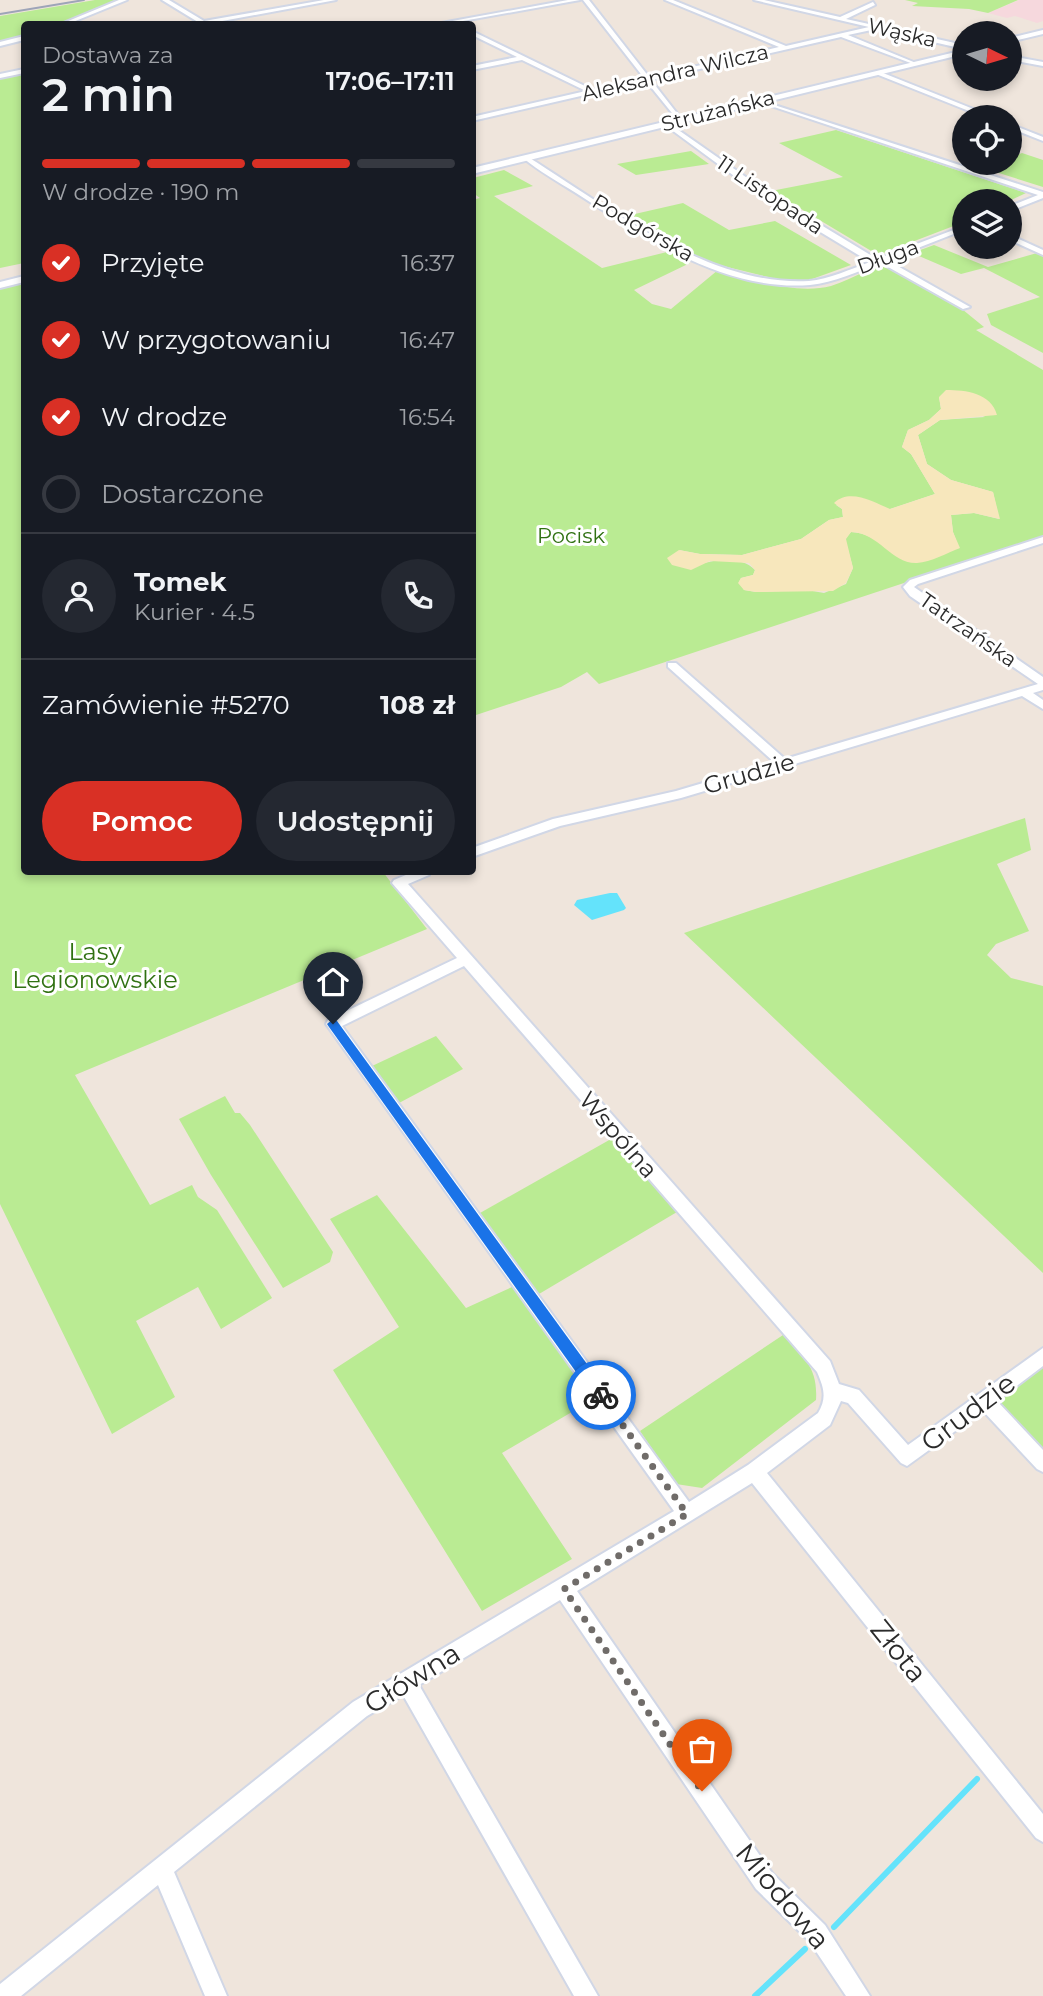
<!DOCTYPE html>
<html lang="pl">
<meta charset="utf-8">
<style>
:root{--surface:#171b24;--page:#242831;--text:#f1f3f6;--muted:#9ea1a6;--line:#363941;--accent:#d93025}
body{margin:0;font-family:Montserrat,sans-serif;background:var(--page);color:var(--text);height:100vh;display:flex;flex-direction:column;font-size:26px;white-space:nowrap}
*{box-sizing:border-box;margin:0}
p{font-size:23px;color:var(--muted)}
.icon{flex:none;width:38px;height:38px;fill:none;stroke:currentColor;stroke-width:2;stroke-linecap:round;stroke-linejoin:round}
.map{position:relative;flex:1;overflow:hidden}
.details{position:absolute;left:21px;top:21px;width:455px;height:854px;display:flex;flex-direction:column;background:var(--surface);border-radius:7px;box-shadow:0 4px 10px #0003}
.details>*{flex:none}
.needle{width:46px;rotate:95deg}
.tools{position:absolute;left:952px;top:21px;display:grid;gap:14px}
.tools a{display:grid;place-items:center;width:70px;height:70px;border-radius:50%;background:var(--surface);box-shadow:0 4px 10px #0003;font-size:35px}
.pin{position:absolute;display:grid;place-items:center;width:60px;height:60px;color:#fff;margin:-72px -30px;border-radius:50% 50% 50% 0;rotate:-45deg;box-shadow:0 0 7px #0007}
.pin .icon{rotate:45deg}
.courier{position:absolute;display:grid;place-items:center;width:70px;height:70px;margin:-35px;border:5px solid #1a73e8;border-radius:50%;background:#fff;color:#222;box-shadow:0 2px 9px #0007}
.head em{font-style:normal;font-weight:600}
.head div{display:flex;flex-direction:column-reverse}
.head{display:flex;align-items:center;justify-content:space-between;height:119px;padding:0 21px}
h1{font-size:46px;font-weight:600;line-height:52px}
.bar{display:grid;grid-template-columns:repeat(4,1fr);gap:10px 7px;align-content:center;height:84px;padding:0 21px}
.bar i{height:9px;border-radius:5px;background:var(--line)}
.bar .active{background:var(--accent)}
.bar p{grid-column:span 4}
.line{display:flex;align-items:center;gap:18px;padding:0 21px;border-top:2px solid var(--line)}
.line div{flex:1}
.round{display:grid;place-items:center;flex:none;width:74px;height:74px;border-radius:37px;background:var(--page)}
ol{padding:0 21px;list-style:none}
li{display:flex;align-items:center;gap:21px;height:77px}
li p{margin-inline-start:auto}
li .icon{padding:7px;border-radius:50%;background:var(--accent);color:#fff;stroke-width:4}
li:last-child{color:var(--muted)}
li i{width:38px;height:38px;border:4px solid var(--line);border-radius:50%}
.cta{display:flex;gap:14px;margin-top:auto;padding:14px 21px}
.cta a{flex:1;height:80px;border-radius:42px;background:var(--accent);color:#fff;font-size:28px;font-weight:600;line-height:80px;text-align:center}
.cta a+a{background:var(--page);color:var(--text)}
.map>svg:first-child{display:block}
</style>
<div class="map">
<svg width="1043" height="1996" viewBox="0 0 1043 1996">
<rect width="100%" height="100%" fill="#efe5dc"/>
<!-- medical -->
<path fill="#f6d8dd" d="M 1019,0 L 1043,0 L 1043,21 L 1037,23 L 1015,16 L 1007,18 L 988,13 Z"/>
<!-- green -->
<path fill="#baeb93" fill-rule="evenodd" d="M 95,0 L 120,0 L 60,24 L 24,24 L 24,37 L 0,43 L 0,16 Z
M 905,0 L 1018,0 L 988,13 L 969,9 L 912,6 L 918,3 Z
M 24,73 L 24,263 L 0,268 L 0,78 Z
M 836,130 L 1026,193 L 1009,201 L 964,201 L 964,222 L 878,255 L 771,191 L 843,177 L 779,143 Z
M 691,151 L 709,164 L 636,175 L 617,164 Z
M 1022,153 L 1043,160 L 1043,187 L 967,163 L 1010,163 L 1010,158 Z
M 504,170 L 533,186 L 494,196 L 602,268 L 671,251 L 690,263 L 634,290 L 652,304 L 671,309 L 718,270 C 753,279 795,295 831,286 C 843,282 855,276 866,271 L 862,269 L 878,264 L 886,265 L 957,305 L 984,327 L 976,330 L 1043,370 L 1043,537 L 599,684 L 587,672 L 561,687 L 473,716 L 472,200 L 480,198 L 473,193 L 473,178 ZM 939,397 L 985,417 L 940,420 L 918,435 L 927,464 L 951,480 L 993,492 L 999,519 L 974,513 L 951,515 L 953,532 L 959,548 L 909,562 C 887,553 876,533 851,532 L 845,539 L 853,568 L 846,584 L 824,593 L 807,590 L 756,592 L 744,590 L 739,582 L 741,578 L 753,575 L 755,570 C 742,556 715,559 698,565 L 679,550 L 700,554 L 742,555 L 801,539 L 829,520 L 843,517 L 842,509 L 836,505 L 890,509 L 935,494 L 911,454 L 902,447 L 908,430 L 929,420 L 941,409 Z
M 683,203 L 729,230 L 775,221 L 851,265 L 801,283 L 776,279 L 699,260 L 626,216 Z
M 934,245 L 988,267 L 1037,253 L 1043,256 L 1043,353 L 991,325 L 987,314 L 1040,297 L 984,268 L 961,274 L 912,253 Z
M 24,281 L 24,872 L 383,872 L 427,929 L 75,1075 L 150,1205 L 192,1185 L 198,1197 L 217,1210 L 272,1298 L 221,1329 L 198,1287 L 136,1321 L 175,1397 L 112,1434 L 0,1204 L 0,287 Z
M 1025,818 L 1031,850 L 997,864 L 1029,931 L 996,944 L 987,955 L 1011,978 L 1043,986 L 1043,1273 L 684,933 Z
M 436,1036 L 463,1069 L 399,1103 L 372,1066 Z
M 225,1096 L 235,1113 L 240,1113 L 250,1125 L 333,1252 L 330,1262 L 283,1288 L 211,1175 L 179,1119 Z
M 611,1139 L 677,1212 L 539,1294 L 480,1213 Z
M 377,1195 L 466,1308 L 512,1287 L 594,1399 L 502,1453 L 572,1559 L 482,1611 L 333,1370 L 399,1327 L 330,1219 Z
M 783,1335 C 804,1358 818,1367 816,1400 L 702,1488 L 676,1484 L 640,1431 Z
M 1043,1366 L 1043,1452 L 996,1401 Z"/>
<!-- sand -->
<path fill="#f7e7bc" d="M 946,390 C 966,390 991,393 997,415 L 940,420 L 918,435 L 927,464 L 951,480 L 993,492 L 1000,519 L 974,513 L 951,515 L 953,532 L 960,548 C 947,553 931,562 917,563 C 891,564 880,533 851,532 L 846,539 L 853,568 L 846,583 L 833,591 L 756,592 L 744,590 L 738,583 L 741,578 L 753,575 L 755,570 L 749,563 L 710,561 L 691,570 L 672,565 L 667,558 L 679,550 L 700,554 L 742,555 L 801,539 L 829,520 L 843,517 L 842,509 L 834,503 C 850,488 873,502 890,509 L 935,494 L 911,454 L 902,447 L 908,430 L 929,420 L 941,409 L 939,397 Z"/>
<!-- water -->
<path fill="#64e3fb" d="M 610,893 L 617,893 L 626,908 L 624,910 L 592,920 L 574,905 L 577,900 Z"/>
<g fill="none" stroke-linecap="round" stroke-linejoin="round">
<!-- stream -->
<path stroke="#64e3fb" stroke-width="6" d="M 834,1927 L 977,1779
M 755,1996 L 805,1949"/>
<!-- minor casing -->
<g stroke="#d1d7e6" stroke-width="4">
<path id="minor" d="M 119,0 L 127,0 L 68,24 L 61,24 Z
M 162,0 L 169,0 L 204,21 L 324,0 L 336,0 L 206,24 L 196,24 L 198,22 Z
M 568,0 L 580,0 L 446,24 L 436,24 Z
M 583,0 L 589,0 L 649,77 L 779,47 L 665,0 L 673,0 L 786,46 L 869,27 L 754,0 L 764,0 L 840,17 L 873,2 L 875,5 L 846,19 L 964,45 L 964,49 L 876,29 L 848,35 L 916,63 L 916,65 L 841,37 L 651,80 L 683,121 L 680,123 L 646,81 L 472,121 L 472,117 L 586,91 L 522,60 L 472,70 L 472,66 L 517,57 L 472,35 L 472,31 L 593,90 L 644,78 Z
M 24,36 L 24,40 L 0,46 L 0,42 Z
M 1010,56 L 1043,62 L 1043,66 L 1010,60 Z
M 24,69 L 24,73 L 0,78 L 0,74 Z
M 878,71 L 991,116 L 992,117 L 984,117 L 876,74 Z
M 759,100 L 1043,192 L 1043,198 L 1010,211 L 1010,206 L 1038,195 L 759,102 Z
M 667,122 L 770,194 L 877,259 L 964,226 L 964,230 L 887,260 L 970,307 L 963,309 L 881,263 C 858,271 834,283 810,285 C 725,292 644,237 576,193 C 558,182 539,171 523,158 L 528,157 C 608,207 710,287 809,281 C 829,279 851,269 870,262 L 764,198 L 665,125 Z
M 1010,124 L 1043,137 L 1043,141 L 1010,128 Z
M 1010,235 L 1043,250 L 1043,255 L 1010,240 Z
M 1043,537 L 1043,543 L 918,584 L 914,587 L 1043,677 L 1043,690 L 1033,693 L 1043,700 L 1043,709 L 1022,696 L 681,798 L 560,826 L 472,857 L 472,848 L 553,819 L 676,791 L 774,762 L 668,667 L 668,663 L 676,663 L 785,759 L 1038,684 L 910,596 L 903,587 L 910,580 Z
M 413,872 L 430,872 L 429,875 L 408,884 L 830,1361 L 839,1384 L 859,1390 L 908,1445 L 1043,1348 L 1043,1366 L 997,1401 L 1043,1450 L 1043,1472 L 1037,1469 L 983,1411 L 907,1466 L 901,1463 L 848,1403 L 841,1401 L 830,1425 L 767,1473 L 1043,1814 L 1043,1842 L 1036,1838 L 752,1483 L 577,1591 L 772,1873 L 825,1925 L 870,1996 L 846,1996 L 809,1941 L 756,1889 L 560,1600 L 419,1685 L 598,1996 L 574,1996 L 403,1695 L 367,1716 L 174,1872 L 227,1996 L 205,1996 L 158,1885 L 21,1996 L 0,1996 L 0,1984 L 353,1702 L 674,1511 L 326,1024 L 328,1020 L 457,958 L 392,883 L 394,880 ZM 464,966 L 817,1372 C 824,1388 827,1398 818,1413 L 748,1465 L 689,1502 L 342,1026 Z"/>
</g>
<!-- secondary casing -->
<g stroke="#d1d7e6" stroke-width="4">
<path id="secondary" d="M 1043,30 L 1043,34 L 1010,42 L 1010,38 Z
M 964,50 L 964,54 L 472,174 L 472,168 Z
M 24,276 L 24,282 L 0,288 L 0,282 Z"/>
</g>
<!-- minor -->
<use href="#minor" fill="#fff" fill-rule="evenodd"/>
<!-- secondary -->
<use href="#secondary" fill="#fff" fill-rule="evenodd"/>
<!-- rail -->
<path stroke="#9ea4b8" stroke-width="2" d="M 0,14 L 84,0"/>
</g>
<!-- route -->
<path fill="#1a73e8" d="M 333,1019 L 337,1021 L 606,1390 L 606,1400 L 596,1400 L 329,1027 L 327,1024 Z"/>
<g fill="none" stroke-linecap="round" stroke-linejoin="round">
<!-- done -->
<path stroke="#706c69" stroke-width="7" stroke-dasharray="0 12.6" d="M 601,1395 L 687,1514 L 564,1589 L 702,1791"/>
</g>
<g text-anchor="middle" stroke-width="6" stroke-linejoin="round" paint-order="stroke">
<!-- far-street labels -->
<g font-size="21" fill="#2b2b2b" stroke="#fff">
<text transform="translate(902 33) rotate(13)" y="7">Wąska</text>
<text transform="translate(675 73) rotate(-13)" y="7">Aleksandra Wilcza</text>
<text transform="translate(718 111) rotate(-14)" y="7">Strużańska</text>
<text transform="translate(770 195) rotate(34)" y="7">11 Listopada</text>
<text transform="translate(643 228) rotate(30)" y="7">Podgórska</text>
<text transform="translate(888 257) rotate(-20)" y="7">Długa</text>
<text transform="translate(968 630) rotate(35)" y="7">Tatrzańska</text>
</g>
<!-- far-park labels -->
<g font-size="21" fill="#307112" stroke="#fff">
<text x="571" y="543">Pocisk</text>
</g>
<!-- street labels -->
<g font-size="24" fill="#2b2b2b" stroke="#fff">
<text transform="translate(749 774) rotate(-16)" y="8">Grudzie</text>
<text transform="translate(618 1135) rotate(49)" y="8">Wspólna</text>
</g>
<!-- park labels -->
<g font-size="24" fill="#307112" stroke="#fff">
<text x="95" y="960">Lasy<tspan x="95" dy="28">Legionowskie</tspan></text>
</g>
<!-- near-street labels -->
<g font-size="28" fill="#2b2b2b" stroke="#fff">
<text transform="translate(968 1412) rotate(-37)" y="10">Grudzie</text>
<text transform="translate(899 1651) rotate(51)" y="10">Złota</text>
<text transform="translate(412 1678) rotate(-32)" y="10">Główna</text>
<text transform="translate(783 1896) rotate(50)" y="10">Miodowa</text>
</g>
</g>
</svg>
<div class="tools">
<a><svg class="needle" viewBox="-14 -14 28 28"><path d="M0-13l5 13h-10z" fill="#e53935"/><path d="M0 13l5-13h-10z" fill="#9ea1a6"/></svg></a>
<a><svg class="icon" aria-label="locate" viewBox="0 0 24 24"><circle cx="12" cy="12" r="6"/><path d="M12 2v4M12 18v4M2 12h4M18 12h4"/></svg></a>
<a><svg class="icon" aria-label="layers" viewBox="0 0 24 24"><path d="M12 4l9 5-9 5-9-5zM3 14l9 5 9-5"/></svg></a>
</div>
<div class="pin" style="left:702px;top:1791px;background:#ea580c"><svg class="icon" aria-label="bag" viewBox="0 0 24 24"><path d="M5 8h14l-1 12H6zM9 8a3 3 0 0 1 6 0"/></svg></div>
<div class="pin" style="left:333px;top:1024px;background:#1f2937"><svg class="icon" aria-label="home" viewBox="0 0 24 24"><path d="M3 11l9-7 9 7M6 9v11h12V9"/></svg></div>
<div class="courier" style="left:601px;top:1395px"><svg class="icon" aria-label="bike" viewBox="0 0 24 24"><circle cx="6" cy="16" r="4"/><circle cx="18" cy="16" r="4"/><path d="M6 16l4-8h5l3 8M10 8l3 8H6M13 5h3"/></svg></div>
<section class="details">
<div class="head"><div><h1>2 min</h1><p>Dostawa za</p></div><em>17:06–17:11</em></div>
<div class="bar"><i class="active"></i><i class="active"></i><i class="active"></i><i></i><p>W drodze · 190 m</p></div>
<ol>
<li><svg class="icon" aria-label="check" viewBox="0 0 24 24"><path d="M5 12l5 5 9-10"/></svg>Przyjęte<p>16:37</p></li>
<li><svg class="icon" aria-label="check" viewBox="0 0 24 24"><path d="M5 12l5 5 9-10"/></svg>W przygotowaniu<p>16:47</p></li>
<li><svg class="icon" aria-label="check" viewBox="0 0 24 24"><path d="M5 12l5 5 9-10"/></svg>W drodze<p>16:54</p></li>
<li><i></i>Dostarczone</li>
</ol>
<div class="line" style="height:126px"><a class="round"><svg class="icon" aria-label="person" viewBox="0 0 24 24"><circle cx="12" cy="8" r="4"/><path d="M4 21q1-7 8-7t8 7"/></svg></a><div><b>Tomek</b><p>Kurier · 4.5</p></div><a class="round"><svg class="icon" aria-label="phone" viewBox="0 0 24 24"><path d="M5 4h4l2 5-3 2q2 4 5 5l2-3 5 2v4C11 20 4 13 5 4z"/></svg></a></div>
<div class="line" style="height:91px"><div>Zamówienie #5270</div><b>108 zł</b></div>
<div class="cta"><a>Pomoc</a><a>Udostępnij</a></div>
</section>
</div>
